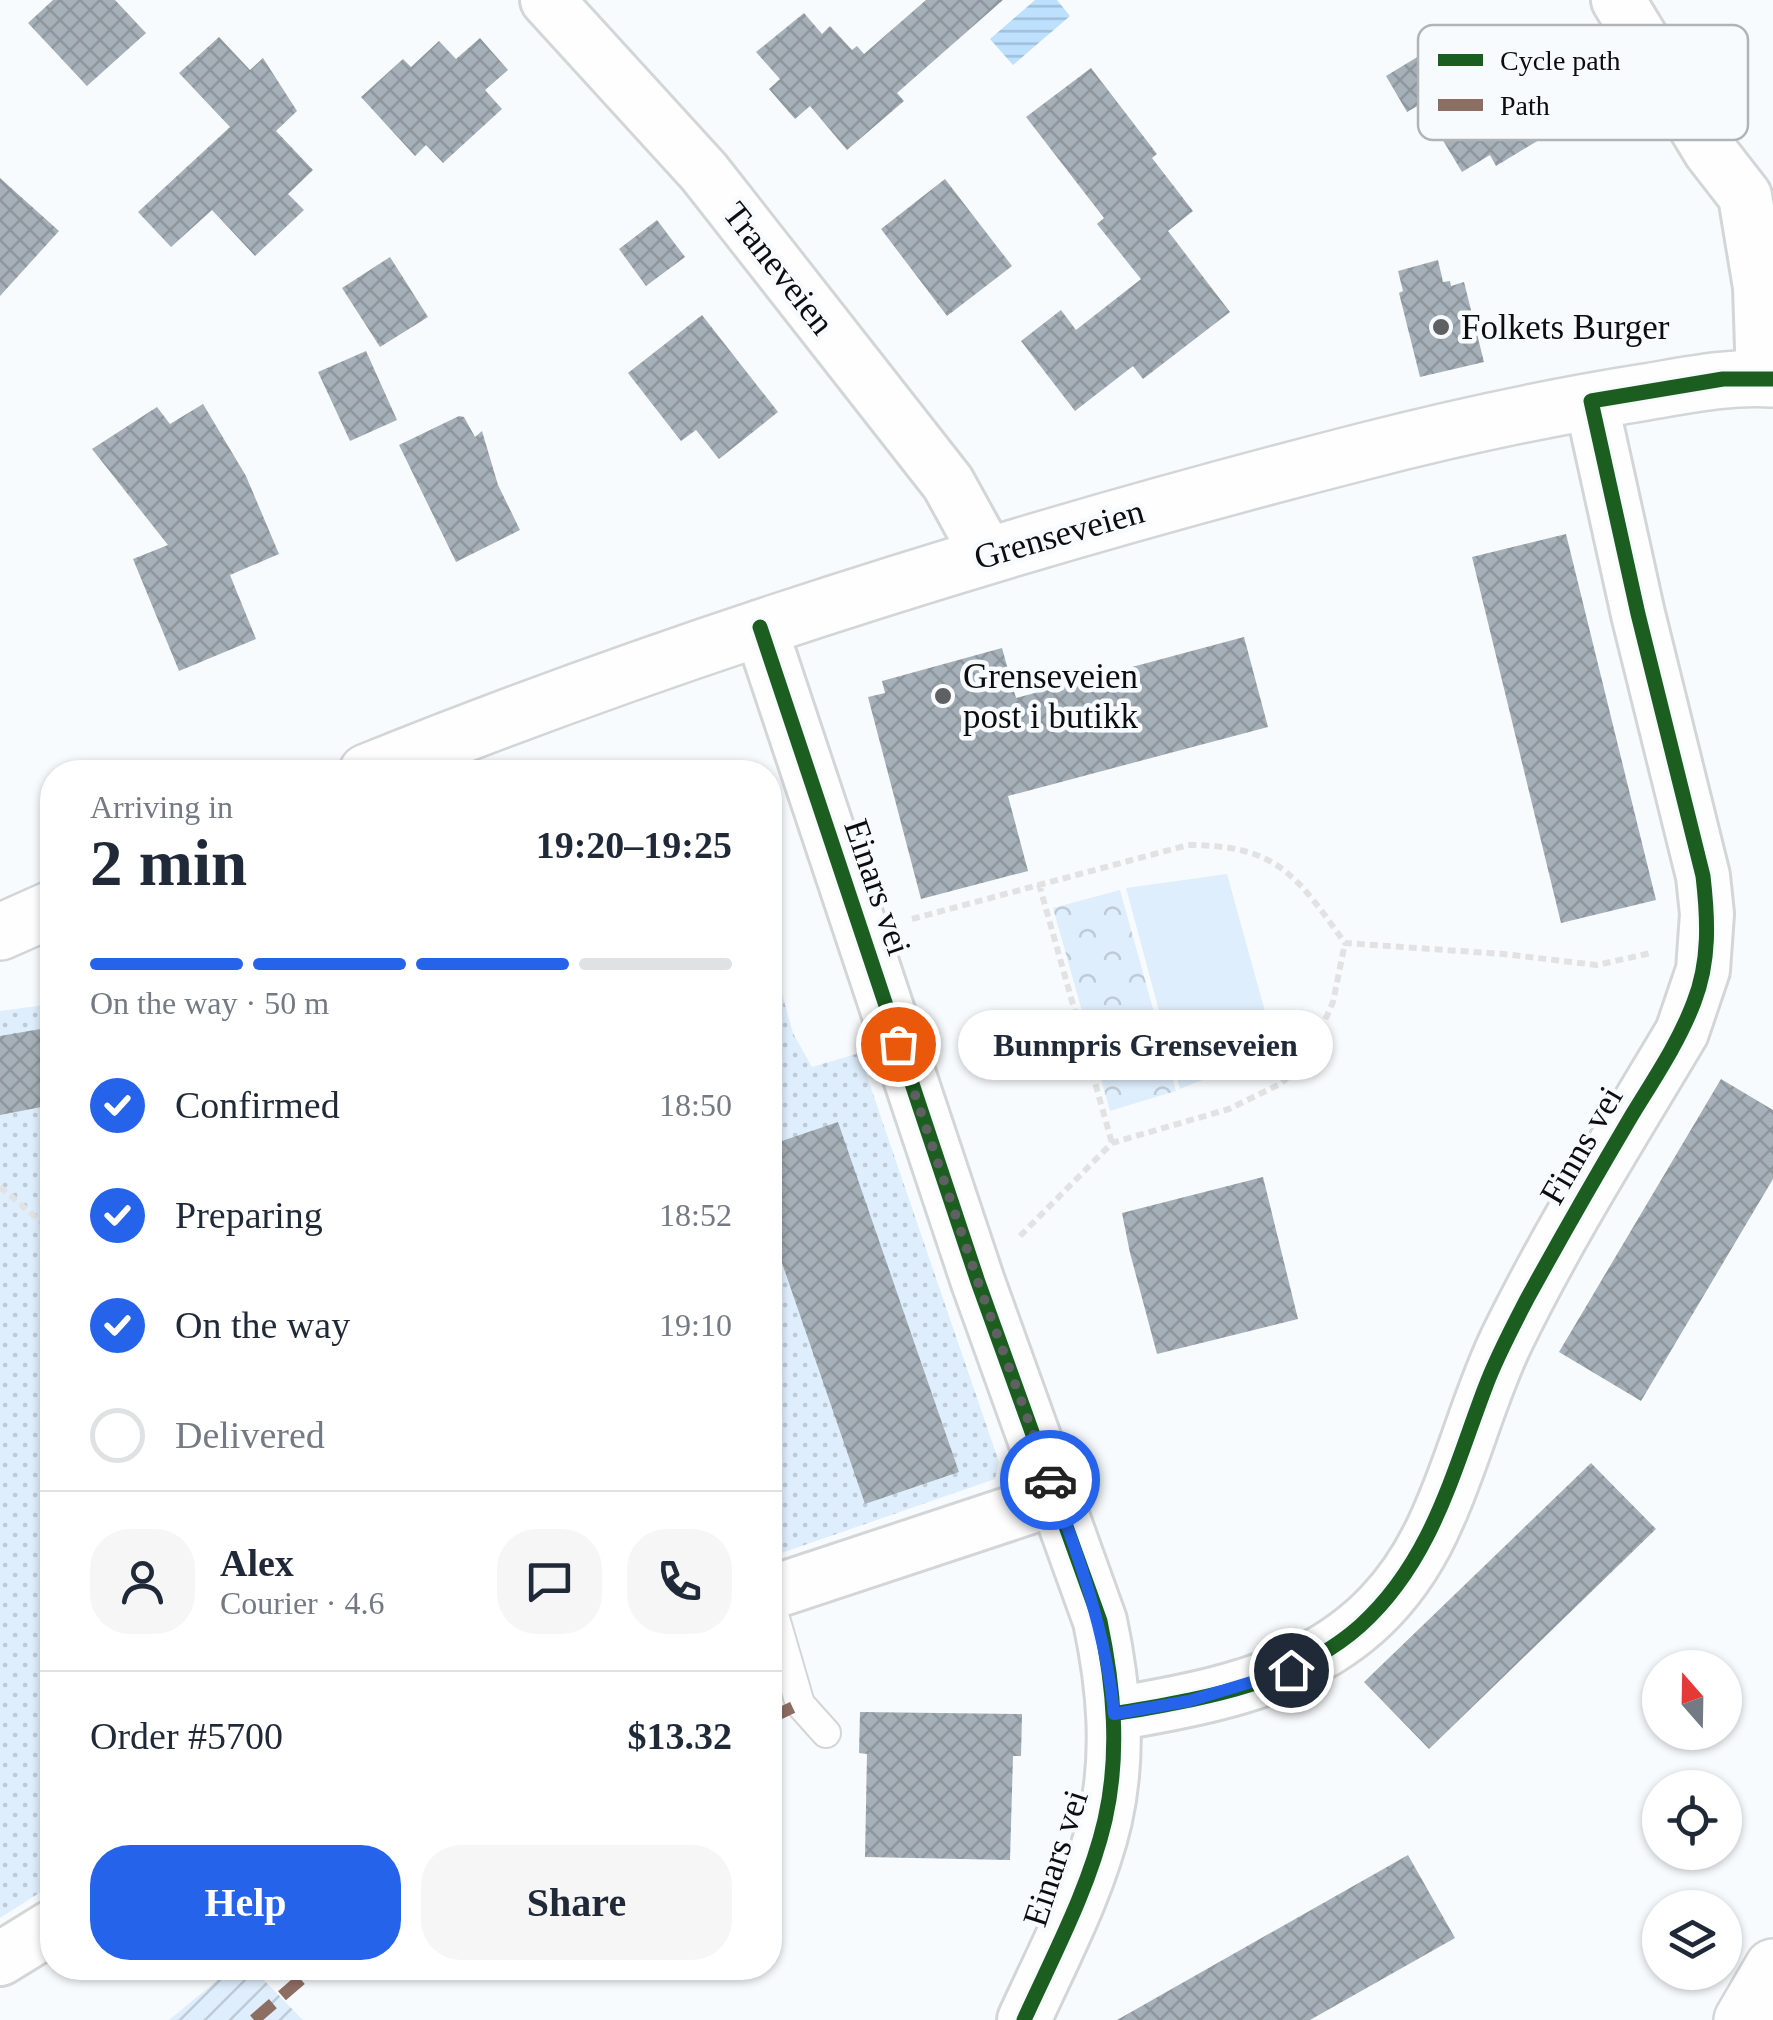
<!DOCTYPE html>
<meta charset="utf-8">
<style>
:root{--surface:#fff;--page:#f6f6f7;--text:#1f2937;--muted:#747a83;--line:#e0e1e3;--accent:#2563eb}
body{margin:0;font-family:Georgia,serif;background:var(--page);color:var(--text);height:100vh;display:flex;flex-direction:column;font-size:38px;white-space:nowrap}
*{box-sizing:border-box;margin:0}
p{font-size:32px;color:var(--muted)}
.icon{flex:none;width:55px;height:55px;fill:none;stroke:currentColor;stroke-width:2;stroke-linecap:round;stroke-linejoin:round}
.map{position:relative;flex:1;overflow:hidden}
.panel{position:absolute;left:40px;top:760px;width:742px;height:1220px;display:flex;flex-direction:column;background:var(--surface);border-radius:40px;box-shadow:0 2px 8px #0004}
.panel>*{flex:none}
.needle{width:65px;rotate:340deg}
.buttons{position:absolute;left:1642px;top:1650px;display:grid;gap:20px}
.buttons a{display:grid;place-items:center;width:100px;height:100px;border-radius:50%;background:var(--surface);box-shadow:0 2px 8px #0004;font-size:50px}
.pin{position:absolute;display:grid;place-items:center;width:85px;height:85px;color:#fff;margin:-42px;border:5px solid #fff;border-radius:50%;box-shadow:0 2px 10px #0007}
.courier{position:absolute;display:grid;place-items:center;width:100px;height:100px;margin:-50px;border:8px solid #2563eb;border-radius:50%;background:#fff;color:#222;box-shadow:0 2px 12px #0007}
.bubble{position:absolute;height:70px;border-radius:35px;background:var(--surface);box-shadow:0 2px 8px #0004;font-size:32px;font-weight:700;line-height:70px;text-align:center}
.overview em{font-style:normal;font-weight:700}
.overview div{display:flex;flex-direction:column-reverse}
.overview{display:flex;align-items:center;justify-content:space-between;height:170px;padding:0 50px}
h1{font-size:65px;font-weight:700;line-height:75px}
.bar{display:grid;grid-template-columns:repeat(4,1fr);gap:15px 10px;align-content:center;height:120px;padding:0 50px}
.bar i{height:12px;border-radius:8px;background:var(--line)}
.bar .on{background:var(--accent)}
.bar p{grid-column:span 4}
.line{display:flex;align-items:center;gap:25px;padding:0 50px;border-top:2px solid var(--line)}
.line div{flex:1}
.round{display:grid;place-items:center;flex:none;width:105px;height:105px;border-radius:40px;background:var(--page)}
ol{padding:0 50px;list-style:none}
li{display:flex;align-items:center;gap:30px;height:110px}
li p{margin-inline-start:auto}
li .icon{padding:10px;border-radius:50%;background:var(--accent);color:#fff;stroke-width:4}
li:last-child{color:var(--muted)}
li i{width:55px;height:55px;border:5px solid var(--line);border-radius:50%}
.cta{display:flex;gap:20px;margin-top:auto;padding:20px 50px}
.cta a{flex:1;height:115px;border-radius:40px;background:var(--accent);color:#fff;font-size:40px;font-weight:700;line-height:115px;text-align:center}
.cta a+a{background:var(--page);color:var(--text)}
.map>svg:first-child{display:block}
</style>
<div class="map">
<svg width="1773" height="2020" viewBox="0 0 1773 2020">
<defs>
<pattern id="grass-dots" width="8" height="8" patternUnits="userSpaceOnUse" patternTransform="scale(2.5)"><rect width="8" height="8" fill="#dfeefc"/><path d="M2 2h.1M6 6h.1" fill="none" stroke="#becbd7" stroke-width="1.8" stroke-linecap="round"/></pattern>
<pattern id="park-crowns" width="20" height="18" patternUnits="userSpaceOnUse" patternTransform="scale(2.5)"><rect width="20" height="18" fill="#dfeefc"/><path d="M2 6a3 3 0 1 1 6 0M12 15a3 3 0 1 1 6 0" fill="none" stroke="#becbd7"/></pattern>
<pattern id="garden-furrows" width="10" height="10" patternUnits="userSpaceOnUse" patternTransform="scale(2.5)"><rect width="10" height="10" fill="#dfeefc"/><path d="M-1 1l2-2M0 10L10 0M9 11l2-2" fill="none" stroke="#becbd7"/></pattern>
<pattern id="water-rules" width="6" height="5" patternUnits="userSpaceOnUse" patternTransform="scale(2.5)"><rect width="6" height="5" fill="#bce0fe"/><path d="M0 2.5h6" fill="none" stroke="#a0bfd8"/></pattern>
<pattern id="building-cross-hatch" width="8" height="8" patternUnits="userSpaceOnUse" patternTransform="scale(2.5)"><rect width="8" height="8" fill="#a6b0b8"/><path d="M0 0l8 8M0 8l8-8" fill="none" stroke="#8e969d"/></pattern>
</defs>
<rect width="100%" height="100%" fill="#f8fbfd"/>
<!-- grass -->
<path fill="url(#grass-dots)" d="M 770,951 L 793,1033 L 812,1067 L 859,1053 L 999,1462 L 995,1479 L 770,1557 Z
M 52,1004 L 52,1885 L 0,1918 L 0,1011 Z"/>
<!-- park -->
<path fill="url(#park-crowns)" d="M 1120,890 L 1176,1091 L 1110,1111 L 1053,908 Z"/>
<!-- garden -->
<path fill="url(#garden-furrows)" d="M 232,1968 L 252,1968 L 303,2020 L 169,2020 Z"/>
<!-- pitch -->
<path fill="#dfeefc" d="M 1227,874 L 1276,1051 L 1180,1089 L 1126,888 Z"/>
<!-- water -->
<path fill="url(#water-rules)" d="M 1035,0 L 1057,0 L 1070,16 L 1013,65 L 990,39 Z"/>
<!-- building -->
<path fill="url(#building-cross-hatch)" d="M 53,0 L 115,0 L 146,33 L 87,86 L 28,23 Z
M 926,0 L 1003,0 L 897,93 L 904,101 L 847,150 L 810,106 L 795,119 L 769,89 L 780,79 L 756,52 L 804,13 L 822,34 L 830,26 L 852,50 L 857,46 L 864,54 Z
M 1452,36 L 1483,89 L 1531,61 L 1562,112 L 1533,130 L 1539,140 L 1496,166 L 1490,155 L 1462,172 L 1421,104 L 1407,112 L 1386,76 Z
M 219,37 L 250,70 L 263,58 L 297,111 L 276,131 L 313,170 L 288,194 L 304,210 L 255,256 L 212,210 L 171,247 L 138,212 L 230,127 L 179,73 Z
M 480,38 L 508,70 L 485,90 L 502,109 L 443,163 L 426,145 L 415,156 L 361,97 L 403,59 L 411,67 L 439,41 L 456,59 Z
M 1091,68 L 1157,154 L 1152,158 L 1193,211 L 1168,231 L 1230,312 L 1143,379 L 1133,366 L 1075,411 L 1021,341 L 1061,310 L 1076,330 L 1141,279 L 1097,224 L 1104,218 L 1026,117 Z
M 0,178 L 59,231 L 0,296 Z
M 945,179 L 1012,266 L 947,316 L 881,229 Z
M 657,220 L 685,257 L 646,286 L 619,249 Z
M 390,257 L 428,317 L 380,347 L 342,288 Z
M 1438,260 L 1443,282 L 1450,281 L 1451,286 L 1464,282 L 1484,362 L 1420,377 L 1399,293 L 1403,291 L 1398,271 Z
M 702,315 L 778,412 L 719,459 L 696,430 L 681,441 L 628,373 Z
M 366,351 L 397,420 L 350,441 L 318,372 Z
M 203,404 L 246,476 L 279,554 L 230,575 L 256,639 L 179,671 L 133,559 L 168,545 L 92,449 L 157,407 L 170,424 Z
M 459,416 L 464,417 L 475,437 L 482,431 L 498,485 L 520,530 L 456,562 L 399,445 Z
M 1566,534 L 1656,900 L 1561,923 L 1472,557 Z
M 1244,637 L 1268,727 L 1008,796 L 1028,871 L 921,899 L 868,697 L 885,693 L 882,681 L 1002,648 L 1016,698 Z
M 52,1027 L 52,1105 L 0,1115 L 0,1036 Z
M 1721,1079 L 1773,1110 L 1773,1179 L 1641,1401 L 1559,1352 Z
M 838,1122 L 959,1472 L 865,1504 L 770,1228 L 770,1145 Z
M 1263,1177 L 1298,1319 L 1157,1354 L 1130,1253 L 1122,1213 Z
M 1591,1463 L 1656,1529 L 1429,1749 L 1364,1682 Z
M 860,1712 L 1022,1714 L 1021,1756 L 1013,1756 L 1010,1860 L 865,1857 L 867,1754 L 859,1753 Z
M 1408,1855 L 1455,1938 L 1310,2020 L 1117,2020 Z"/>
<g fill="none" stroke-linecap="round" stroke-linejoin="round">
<!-- service casing -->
<g stroke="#d3d6d7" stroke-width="32">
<path id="service" d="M 770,1601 L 800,1704 L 826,1733"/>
</g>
<!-- minor casing -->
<g stroke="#d3d6d7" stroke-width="58">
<path id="minor" d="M 547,0 L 704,172 L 948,483 L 987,554
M 1618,0 L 1710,151 L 1745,196 L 1760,287 L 1763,378
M 760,627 L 978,1282 L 1100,1621 C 1114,1687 1120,1754 1105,1820 C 1089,1889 1053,1956 1024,2020
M 770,1593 L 1057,1498
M 1114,1714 C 1256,1690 1375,1663 1438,1517 C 1464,1459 1479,1398 1506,1341 C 1558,1234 1622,1133 1682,1032 L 1703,970 L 1707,914 L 1703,876 L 1638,614 L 1591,401
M 0,1959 L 52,1927"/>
</g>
<!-- secondary casing -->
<g stroke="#d3d6d7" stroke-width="60">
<path id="secondary" d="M 367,772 C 692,641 1026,538 1365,451 C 1458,427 1551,407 1646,392 C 1688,385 1730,376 1773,379
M 0,932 L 52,909
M 1742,2020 L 1773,1967"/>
</g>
<!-- path -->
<path stroke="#e2e2e3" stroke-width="6" stroke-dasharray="8 5" stroke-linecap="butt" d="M 1039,884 L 1112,1143
M 912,919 L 1188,845 C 1277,845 1296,875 1345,943 L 1503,954 L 1597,965 L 1651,953
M 0,1187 L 52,1231
M 1020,1236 L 1112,1143 L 1229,1109 L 1280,1084 L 1300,1067 L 1313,1048 L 1333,1002 L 1345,943"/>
<!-- service -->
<use href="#service" stroke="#fefeff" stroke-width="28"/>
<!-- minor -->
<use href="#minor" stroke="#fefeff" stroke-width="52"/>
<!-- secondary -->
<use href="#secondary" stroke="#fefeff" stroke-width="55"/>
<!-- quiet -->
<path stroke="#8d6e63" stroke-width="12" stroke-dasharray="25 12" stroke-linecap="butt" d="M 770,1718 L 800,1704
M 254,2020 L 314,1968"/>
<!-- cycleway casing -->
<g stroke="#f7fbfe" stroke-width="21">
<path id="cycleway" d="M 760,627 L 978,1282 L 1100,1621 C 1114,1687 1120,1754 1105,1820 C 1089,1889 1053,1956 1024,2020
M 1114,1714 C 1199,1699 1292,1686 1360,1626 C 1431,1562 1452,1475 1485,1388 C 1496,1358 1512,1328 1527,1299 C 1561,1237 1596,1176 1632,1115 C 1654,1079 1679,1042 1694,1002 C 1710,961 1708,919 1703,876 L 1638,614 L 1591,401 L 1723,379 L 1773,379"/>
</g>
<!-- cycleway -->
<use href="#cycleway" stroke="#1b5e20" stroke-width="15"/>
</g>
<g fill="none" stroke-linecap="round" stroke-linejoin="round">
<!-- done -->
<path stroke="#5e6062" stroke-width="10" stroke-dasharray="0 18" d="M 898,1044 L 978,1282 L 1050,1480"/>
<!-- route -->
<path stroke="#2563eb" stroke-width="12" d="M 1050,1480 C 1079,1557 1106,1632 1114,1714 L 1189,1701 L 1291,1670"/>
</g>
<!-- markers -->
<g fill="#5e6062" stroke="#f7fbfe" stroke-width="4">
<circle cx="1441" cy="327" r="10"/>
<circle cx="943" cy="696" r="10"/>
</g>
<g text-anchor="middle" stroke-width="9" stroke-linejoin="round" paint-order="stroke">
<!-- street labels -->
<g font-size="35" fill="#0b0d0f" stroke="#f7fbfe">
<text transform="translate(779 268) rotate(52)" y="12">Traneveien</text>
<text transform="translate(1059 534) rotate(-16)" y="12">Grenseveien</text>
<text transform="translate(878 887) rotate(71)" y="12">Einars vei</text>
<text transform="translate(1581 1145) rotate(-60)" y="12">Finns vei</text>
<text transform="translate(1055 1858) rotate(-72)" y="12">Einars vei</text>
</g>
<!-- poi labels -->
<g font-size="35" fill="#0b0d0f" stroke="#f7fbfe" text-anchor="start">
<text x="1461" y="339">Folkets Burger</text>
<text x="963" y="688">Grenseveien<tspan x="963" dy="40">post i butikk</tspan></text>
</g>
</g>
<!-- legend -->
<rect x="1418" y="25" width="330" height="115" rx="15" fill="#f7fbfe" stroke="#b0b4b6" stroke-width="2.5"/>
<rect x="1438" y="54" width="45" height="12" fill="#1b5e20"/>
<rect x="1438" y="99" width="45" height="12" fill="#8d6e63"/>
<g font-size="28" fill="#0b0d0f">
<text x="1500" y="70">Cycle path</text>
<text x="1500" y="115">Path</text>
</g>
</svg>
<div class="buttons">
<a><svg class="needle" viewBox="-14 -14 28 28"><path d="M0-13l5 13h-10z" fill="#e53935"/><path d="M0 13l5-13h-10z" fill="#747a83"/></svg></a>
<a><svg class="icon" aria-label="locate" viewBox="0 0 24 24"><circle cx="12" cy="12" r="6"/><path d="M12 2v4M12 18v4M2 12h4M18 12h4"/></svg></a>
<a><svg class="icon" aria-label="layers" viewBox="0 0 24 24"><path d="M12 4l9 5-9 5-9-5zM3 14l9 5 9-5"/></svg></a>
</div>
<div class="pin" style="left:898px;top:1044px;background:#ea580c"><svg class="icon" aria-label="bag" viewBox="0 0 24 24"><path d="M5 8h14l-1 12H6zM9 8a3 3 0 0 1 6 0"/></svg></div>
<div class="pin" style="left:1291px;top:1670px;background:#1f2937"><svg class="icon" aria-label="home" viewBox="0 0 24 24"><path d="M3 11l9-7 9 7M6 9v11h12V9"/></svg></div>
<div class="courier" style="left:1050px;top:1480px"><svg class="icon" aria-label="car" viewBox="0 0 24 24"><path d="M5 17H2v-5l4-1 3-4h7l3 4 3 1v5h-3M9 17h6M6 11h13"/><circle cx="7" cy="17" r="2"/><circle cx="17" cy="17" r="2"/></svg></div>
<div class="bubble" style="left:958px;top:1010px;width:375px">Bunnpris Grenseveien</div>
<section class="panel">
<div class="overview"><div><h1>2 min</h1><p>Arriving in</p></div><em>19:20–19:25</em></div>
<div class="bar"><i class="on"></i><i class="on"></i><i class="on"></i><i></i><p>On the way · 50 m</p></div>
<ol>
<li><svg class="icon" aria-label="check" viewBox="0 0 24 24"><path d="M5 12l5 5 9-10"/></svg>Confirmed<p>18:50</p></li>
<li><svg class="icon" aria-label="check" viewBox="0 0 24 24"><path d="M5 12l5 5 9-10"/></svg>Preparing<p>18:52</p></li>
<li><svg class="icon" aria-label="check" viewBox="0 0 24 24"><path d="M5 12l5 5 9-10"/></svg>On the way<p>19:10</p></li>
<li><i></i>Delivered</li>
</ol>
<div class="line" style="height:180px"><a class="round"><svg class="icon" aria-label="person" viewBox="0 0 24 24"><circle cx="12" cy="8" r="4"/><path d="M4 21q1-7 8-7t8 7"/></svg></a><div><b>Alex</b><p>Courier · 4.6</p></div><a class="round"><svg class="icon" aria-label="chat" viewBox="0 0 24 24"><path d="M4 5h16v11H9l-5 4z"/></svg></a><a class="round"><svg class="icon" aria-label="phone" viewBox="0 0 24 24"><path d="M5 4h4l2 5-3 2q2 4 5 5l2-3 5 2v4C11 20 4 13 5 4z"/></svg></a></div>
<div class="line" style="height:130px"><div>Order #5700</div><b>$13.32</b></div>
<div class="cta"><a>Help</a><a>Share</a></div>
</section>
</div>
